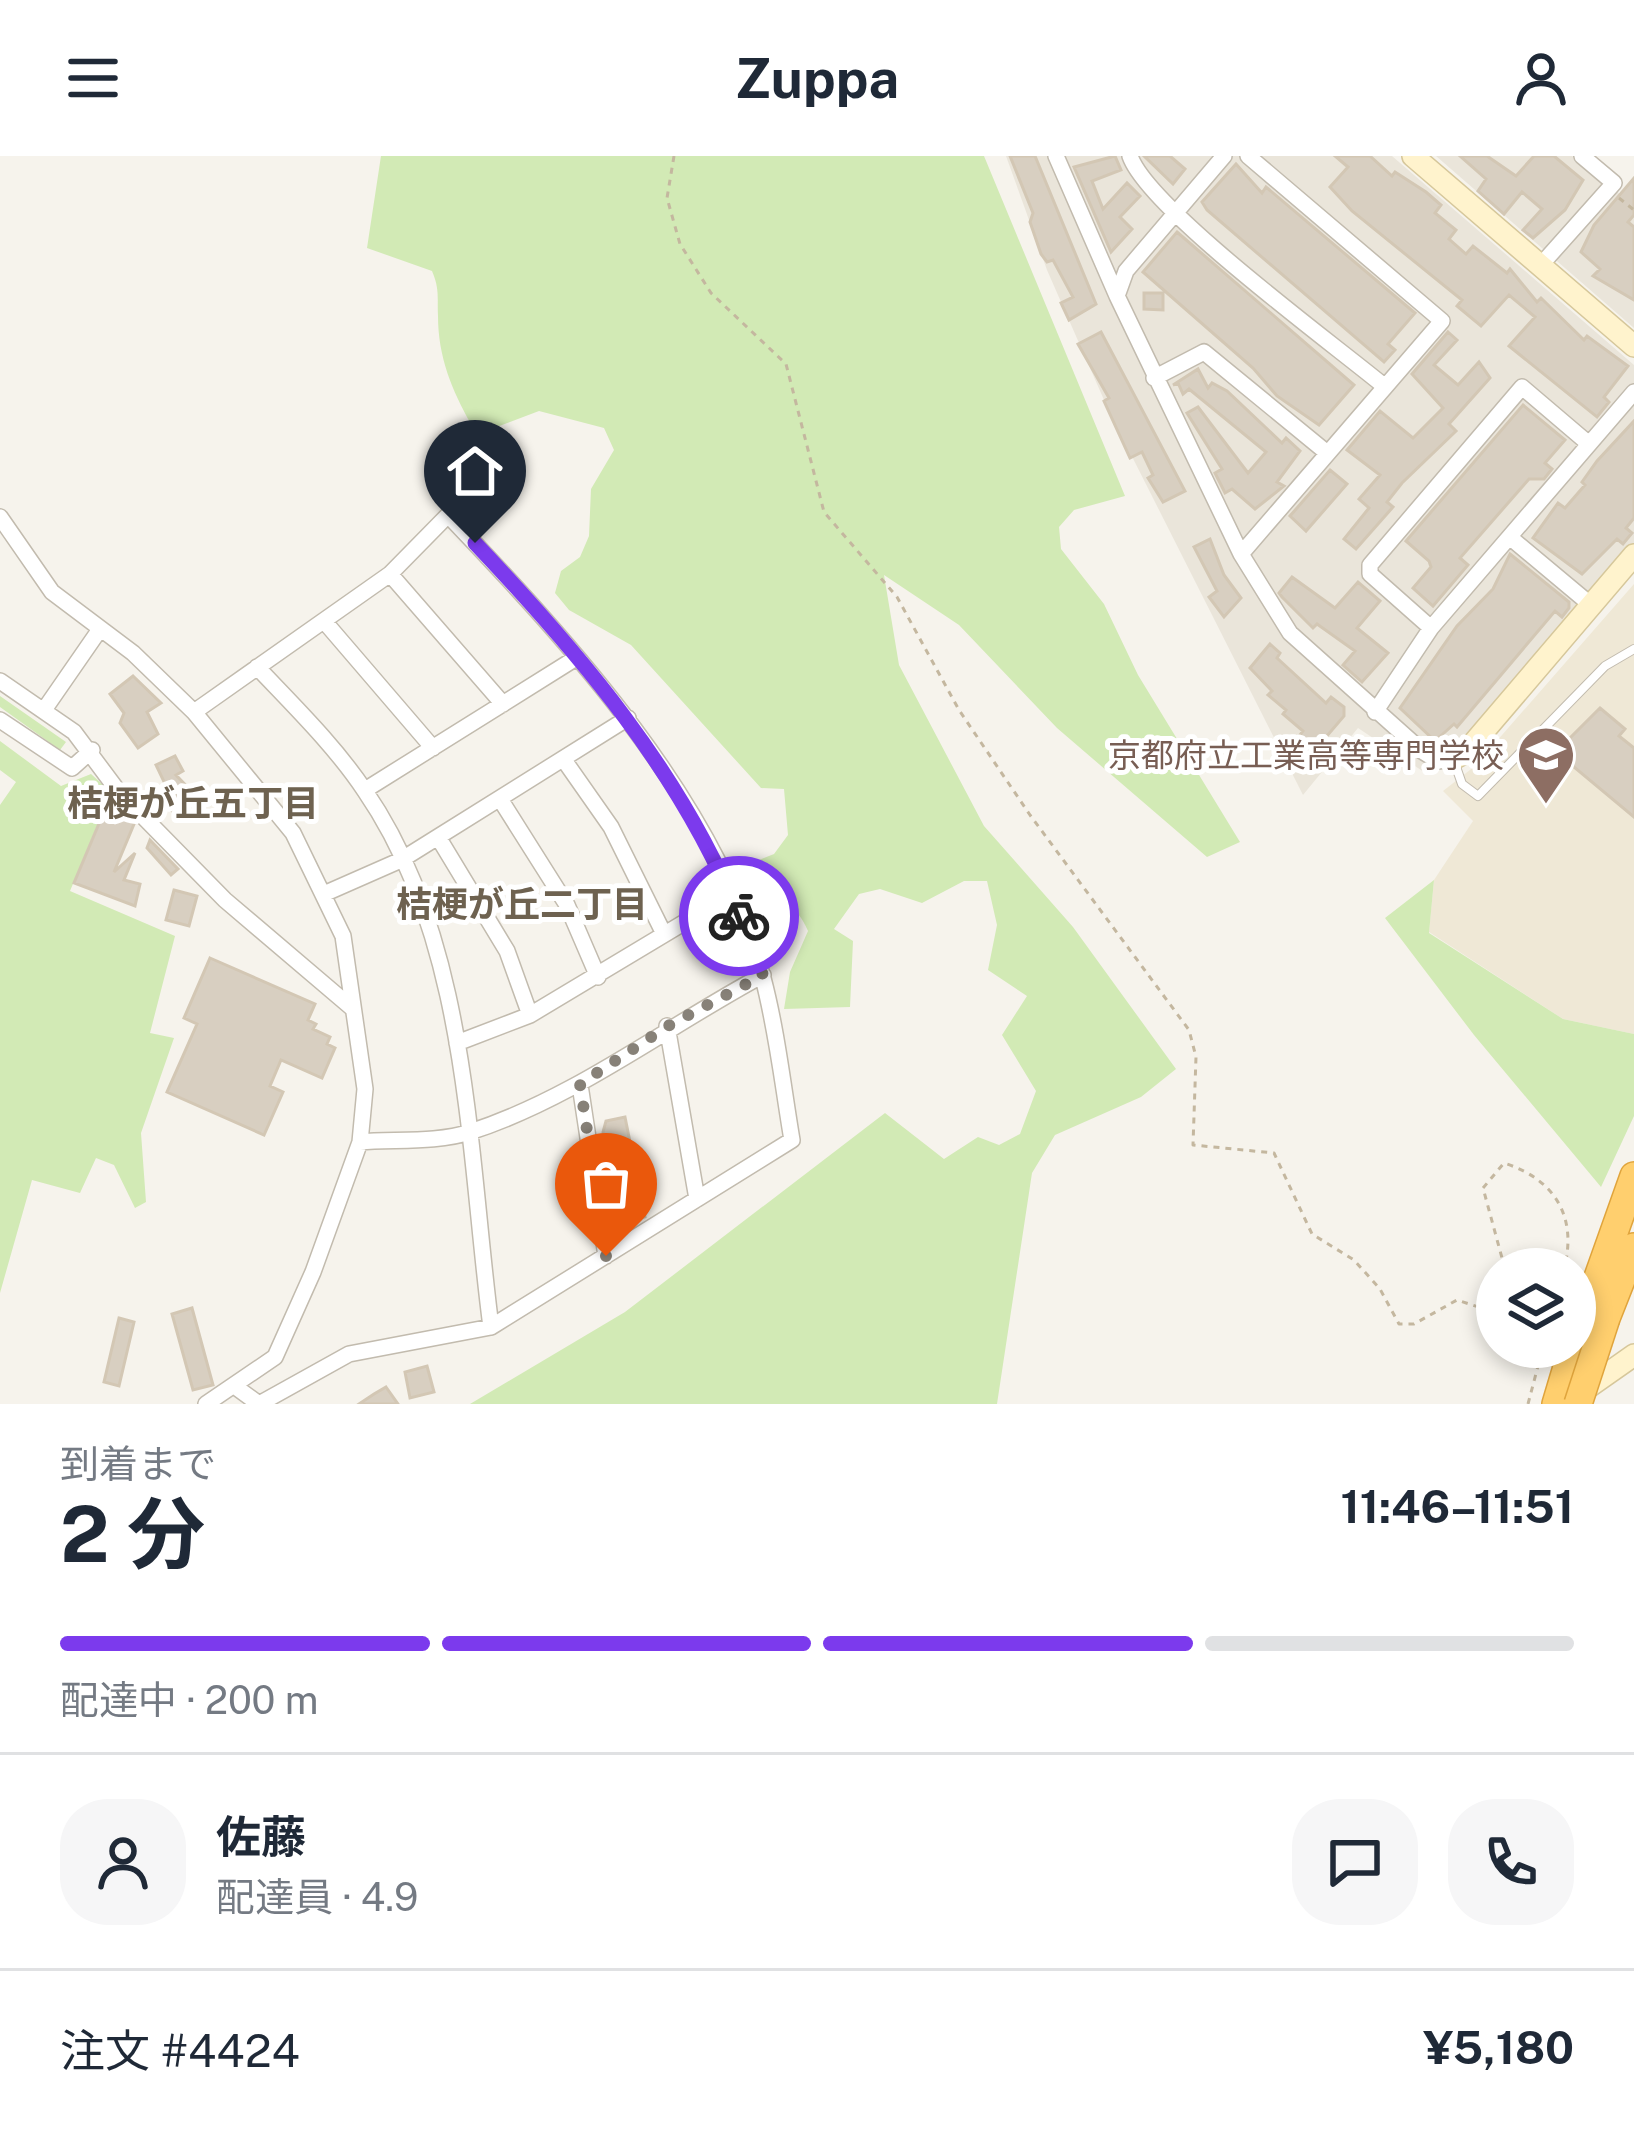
<!DOCTYPE html>
<html lang="ja">
<meta charset="utf-8">
<style>
:root{--surface:#fff;--page:#f6f6f7;--text:#1f2937;--muted:#747a83;--line:#e0e1e3;--accent:#7c3aed}
body{margin:0;font-family:"Public Sans","Noto Sans JP",sans-serif;background:var(--page);color:var(--text);height:100vh;display:flex;flex-direction:column;font-size:45px;white-space:nowrap}
*{box-sizing:border-box;margin:0}
p{font-size:39px;color:var(--muted)}
.icon{flex:none;width:66px;height:66px;fill:none;stroke:currentColor;stroke-width:2;stroke-linecap:round;stroke-linejoin:round}
.map{position:relative;height:1248px;overflow:hidden}
.details{display:flex;flex-direction:column;background:var(--surface);flex:1}
.details>*{flex:none}
.tools{position:absolute;left:1476px;top:1092px;display:grid;gap:24px}
.tools a{display:grid;place-items:center;width:120px;height:120px;border-radius:50%;background:var(--surface);box-shadow:0 6px 18px #0003;font-size:60px}
.pin{position:absolute;display:grid;place-items:center;width:102px;height:102px;color:#fff;margin:-123px -51px;border-radius:50% 50% 50% 0;rotate:-45deg;box-shadow:0 0 12px #0007}
.pin .icon{rotate:45deg}
.courier{position:absolute;display:grid;place-items:center;width:120px;height:120px;margin:-60px;border:9px solid #7c3aed;border-radius:50%;background:#fff;color:#222;box-shadow:0 3px 15px #0007}
.head em{font-style:normal;font-weight:700}
.head div{display:flex;flex-direction:column-reverse}
.head{display:flex;align-items:center;justify-content:space-between;height:204px;padding:0 60px}
h1{font-size:78px;font-weight:700;line-height:90px}
.bar{display:grid;grid-template-columns:repeat(4,1fr);gap:18px 12px;align-content:center;height:144px;padding:0 60px}
.bar i{height:15px;border-radius:9px;background:var(--line)}
.bar .current{background:var(--accent)}
.bar p{grid-column:span 4}
.line{display:flex;align-items:center;gap:30px;padding:0 60px;border-top:3px solid var(--line)}
.line div{flex:1}
.round{display:grid;place-items:center;flex:none;width:126px;height:126px;border-radius:48px;background:var(--page)}
header{display:flex;justify-content:space-between;align-items:center;height:156px;padding:0 60px;background:var(--surface);font-size:54px;font-weight:700}
.map>svg:first-child{display:block}
</style>
<header><svg class="icon" aria-label="menu" viewBox="0 0 24 24"><path d="M4 6h16M4 12h16M4 18h16"/></svg>Zuppa<svg class="icon" aria-label="person" viewBox="0 0 24 24"><circle cx="12" cy="8" r="4"/><path d="M4 21q1-7 8-7t8 7"/></svg></header>
<div class="map">
<svg width="1634" height="1248" viewBox="0 0 1634 1248">
<rect width="100%" height="100%" fill="#f6f3ec"/>
<!-- residential -->
<path fill="#eae5da" d="M 1006,0 L 1392,0 L 1634,209 L 1634,395 L 1456,598 L 1427,618 L 1358,572 L 1303,639 L 1108,253 L 1047,114 Z
M 1436,0 L 1572,0 L 1629,45 L 1634,40 L 1634,172 Z"/>
<!-- education -->
<path fill="#efe8d6" d="M 1634,428 L 1634,878 L 1563,863 L 1429,776 L 1434,724 L 1473,665 L 1443,635 L 1475,610 Z"/>
<!-- green -->
<path fill="#d2eab5" d="M 381,0 L 984,0 L 1125,340 L 1074,354 L 1059,371 L 1061,393 L 1104,448 L 1138,519 L 1240,686 L 1207,701 L 1057,572 L 959,469 L 884,419 L 899,509 L 984,670 L 1073,771 L 1176,913 L 1141,941 L 1055,979 L 1032,1017 L 997,1248 L 470,1248 L 625,1156 L 885,957 L 944,1003 L 978,981 L 999,989 L 1020,978 L 1036,935 L 1002,879 L 1027,840 L 988,814 L 997,769 L 987,725 L 964,725 L 922,747 L 880,733 L 859,738 L 834,773 L 853,785 L 850,851 L 784,853 L 790,816 L 808,775 C 796,744 766,738 754,706 L 774,698 L 788,679 L 784,633 L 761,632 L 631,489 L 569,454 L 555,437 L 561,415 L 580,401 L 589,380 L 591,333 L 614,294 L 604,272 L 539,255 L 494,272 L 471,268 C 452,234 438,201 438,160 C 437,141 440,134 432,115 L 367,92 Z
M 0,540 L 66,586 L 60,594 L 0,551 Z
M 0,585 L 61,630 L 91,618 L 111,636 L 70,735 L 175,780 L 150,877 L 174,882 L 141,977 L 146,1046 L 135,1052 L 114,1009 L 96,1002 L 80,1037 L 32,1024 L 0,1137 L 0,649 L 16,626 L 0,614 Z
M 1434,724 L 1429,777 L 1563,863 L 1634,878 L 1634,960 L 1601,1031 L 1474,879 L 1385,762 Z"/>
<!-- building -->
<path fill="#d8cfc1" stroke="#d3c7b4" stroke-width="3" d="M 1010,0 L 1035,0 L 1096,148 L 1069,164 L 1061,147 L 1073,141 L 1053,104 L 1047,106 L 1041,98 L 1030,66 L 1033,57 Z
M 1115,0 L 1121,14 L 1092,25 L 1103,53 L 1127,27 L 1140,40 L 1120,61 L 1132,73 L 1111,96 L 1074,11 Z
M 1144,0 L 1170,0 L 1185,13 L 1173,28 Z
M 1335,0 L 1370,0 L 1392,20 L 1395,16 L 1426,36 L 1441,49 L 1435,57 L 1456,74 L 1449,83 L 1466,98 L 1473,90 L 1507,117 L 1510,113 L 1537,146 L 1541,142 L 1584,184 L 1587,180 L 1628,210 L 1604,241 L 1609,246 L 1597,261 L 1509,190 L 1535,161 L 1509,139 L 1481,170 L 1457,150 L 1462,144 L 1352,55 L 1330,31 L 1348,11 Z
M 1460,0 L 1487,0 L 1516,20 L 1534,0 L 1554,0 L 1583,24 L 1565,54 L 1533,82 L 1523,74 L 1542,53 L 1522,36 L 1504,58 L 1478,35 L 1486,23 Z
M 1236,8 L 1262,37 L 1266,31 L 1415,157 L 1388,188 L 1395,194 L 1384,206 L 1207,54 L 1202,46 Z
M 1634,22 L 1634,59 L 1628,66 L 1634,71 L 1634,144 L 1593,120 L 1600,113 L 1581,96 L 1594,69 Z
M 1177,76 L 1354,229 L 1319,269 L 1277,240 L 1253,212 L 1143,116 Z
M 1144,137 L 1163,137 L 1163,154 L 1144,153 Z
M 1101,176 L 1185,335 L 1163,346 L 1148,322 L 1153,319 L 1142,296 L 1130,302 L 1104,245 L 1109,242 L 1078,188 Z
M 1448,176 L 1457,184 L 1434,209 L 1458,229 L 1479,206 L 1490,222 L 1449,268 L 1456,275 L 1402,327 L 1387,346 L 1393,351 L 1356,393 L 1344,383 L 1369,352 L 1359,343 L 1380,319 L 1347,294 L 1380,255 L 1413,282 L 1443,252 L 1412,218 Z
M 1198,213 L 1208,232 L 1212,227 L 1227,235 L 1282,287 L 1286,282 L 1300,295 L 1277,326 L 1284,330 L 1255,353 L 1232,333 L 1225,337 L 1215,317 L 1222,313 L 1187,257 L 1198,251 L 1248,317 L 1266,296 L 1189,233 L 1183,238 L 1178,227 L 1173,229 Z
M 1523,249 L 1565,284 L 1545,307 L 1552,313 L 1544,323 L 1529,323 L 1460,402 L 1468,409 L 1433,450 L 1413,432 L 1431,411 L 1429,405 L 1406,385 Z
M 1634,265 L 1634,362 L 1626,372 L 1632,377 L 1623,388 L 1617,383 L 1582,418 L 1533,382 L 1558,347 L 1565,352 L 1585,329 L 1582,326 L 1597,305 Z
M 1330,314 L 1347,328 L 1306,375 L 1290,360 Z
M 1210,383 L 1224,419 L 1241,442 L 1224,461 L 1209,441 L 1217,435 L 1194,391 Z
M 1510,398 L 1569,446 L 1569,452 L 1562,461 L 1555,455 L 1457,571 L 1454,568 L 1435,585 L 1400,552 L 1457,470 L 1493,433 Z
M 1292,421 L 1335,452 L 1358,426 L 1380,445 L 1357,472 L 1388,497 L 1362,526 L 1343,509 L 1355,495 L 1317,468 L 1313,472 L 1282,441 L 1279,437 Z
M 1270,488 L 1280,497 L 1277,502 L 1326,547 L 1331,541 L 1344,551 L 1344,560 L 1309,601 L 1293,588 L 1303,575 L 1283,558 L 1286,554 L 1268,539 L 1272,535 L 1250,512 Z
M 133,520 L 161,547 L 147,556 L 158,578 L 138,592 L 120,567 L 124,557 L 110,538 Z
M 1600,552 L 1625,573 L 1619,580 L 1634,592 L 1634,661 L 1556,596 Z
M 175,600 L 183,615 L 176,619 L 195,639 L 174,657 L 160,642 L 168,634 L 156,609 Z
M 106,651 L 134,668 L 114,716 L 135,697 L 124,724 L 140,728 L 135,750 L 74,727 Z
M 150,684 L 178,713 L 171,719 L 147,692 Z
M 174,734 L 197,740 L 189,770 L 166,764 Z
M 210,802 L 315,848 L 308,864 L 316,868 L 313,873 L 330,881 L 327,888 L 335,892 L 322,922 L 281,904 L 270,930 L 283,936 L 264,979 L 167,936 L 197,868 L 184,862 Z
M 625,961 L 645,1061 L 613,1069 L 603,976 L 606,965 Z
M 192,1152 L 213,1229 L 193,1234 L 172,1158 Z
M 119,1162 L 134,1166 L 119,1230 L 104,1226 Z
M 427,1210 L 434,1236 L 410,1242 L 405,1216 Z
M 386,1231 L 398,1248 L 359,1248 L 374,1238 Z"/>
<g fill="none" stroke-linecap="round" stroke-linejoin="round">
<!-- lane casing -->
<g stroke="#c2bbae" stroke-width="10">
<path id="lane" d="M 1454,605 L 1462,628 L 1478,640 L 1605,510 L 1634,493"/>
</g>
<!-- street casing -->
<g stroke="#c2bbae" stroke-width="18">
<path id="street" d="M 1056,0 L 1117,140
M 1130,0 C 1148,52 1332,187 1384,230
M 1224,0 L 1126,115 L 1117,140 L 1241,398 L 1290,477 L 1422,595 L 1438,605 L 1453,603
M 1540,110 L 1614,27 L 1582,0
M 1154,222 L 1204,196 L 1326,296
M 0,361 L 52,436 L 133,497 L 194,556 L 293,677 L 343,780 L 365,933 L 360,986 L 313,1116 L 275,1201 L 206,1248
M 1512,383 L 1591,449
M 1241,398 L 1442,165 L 1248,0
M 390,418 L 503,548
M 324,465 L 433,592
M 1431,472 L 1370,418 L 1370,409 L 1522,231 L 1589,288
M 257,511 C 294,550 335,590 365,635 C 469,786 468,995 491,1171
M 0,525 L 74,576 L 118,635 L 225,744 L 352,852
M 44,554 L 98,476
M 194,556 L 390,418 L 448,359 C 569,486 719,648 763,822 C 777,875 783,931 792,984 L 491,1171 L 349,1198 L 259,1248 L 237,1232
M 1375,556 L 1431,472 L 1634,236
M 0,564 L 72,612 L 92,594
M 564,604 L 611,671 L 664,778
M 365,634 L 576,502
M 500,643 L 567,749 L 598,821
M 438,681 L 507,795 L 530,859
M 326,737 L 401,704 L 628,562
M 667,870 L 697,1043
M 457,887 L 530,859 L 730,739
M 580,929 L 606,1100
M 360,986 C 394,983 437,987 470,976 C 575,942 666,871 763,819"/>
</g>
<!-- secondary casing -->
<g stroke="#d6c79b" stroke-width="24">
<path id="secondary" d="M 1413,0 L 1634,190
M 1453,603 L 1466,596 L 1634,399
M 1580,1237 L 1634,1199"/>
</g>
<!-- highway casing -->
<g stroke="#e0a43c" stroke-width="30">
<path id="highway" d="M 1606,1162 L 1634,1091
M 1575,1186 L 1634,1020
M 1556,1248 L 1573,1191"/>
</g>
<!-- path -->
<path stroke="#c4b79f" stroke-width="3" stroke-dasharray="6 6" stroke-linecap="butt" d="M 674,0 L 667,42 L 680,88 L 711,137 L 786,208 L 824,356 L 897,441 L 959,554 L 1030,659 L 1189,874 L 1196,901 L 1193,989 L 1274,997 L 1312,1078 L 1354,1104 L 1380,1133 L 1399,1168 L 1414,1168 L 1457,1144 L 1497,1157
M 1619,42 L 1634,54
M 1505,1113 L 1483,1032 L 1504,1007 C 1554,1023 1578,1060 1564,1113
M 1528,1248 L 1543,1191"/>
<!-- lane -->
<use href="#lane" stroke="#fff" stroke-width="8"/>
<!-- street -->
<use href="#street" stroke="#fff" stroke-width="15"/>
<!-- secondary -->
<use href="#secondary" stroke="#fff3cd" stroke-width="21"/>
<!-- highway -->
<use href="#highway" stroke="#ffcf6e" stroke-width="27"/>
<!-- highway-bridge casing -->
<g stroke="#e0a43c" stroke-width="30" stroke-linecap="butt">
<path id="highway-bridge" d="M 1578,1248 L 1606,1162"/>
</g>
<!-- highway-bridge -->
<use href="#highway-bridge" stroke="#ffcf6e" stroke-width="27"/>
</g>
<g fill="none" stroke-linecap="round" stroke-linejoin="round">
<!-- done -->
<path stroke="#878178" stroke-width="12" stroke-dasharray="0 21.6" d="M 606,1100 L 580,928 L 668,870 L 763,819 L 739,760"/>
<!-- route -->
<path stroke="#7c3aed" stroke-width="15" d="M 475,387 C 580,498 681,616 739,760"/>
</g>
<!-- icons -->
<defs>
<g id="school-pin" transform="scale(3)"><path d="M0 17L-7.5 6A9.5 9.5 0 1 1 7.5 6Z" fill="#8d6e63" stroke="#fff"/><path d="M0-5L7-2L0 1L-7-2ZM-4 1L0 2.5L4 1V4Q0 6-4 4Z" fill="#fff"/></g>
</defs>
<g fill-rule="evenodd">
<use href="#school-pin" x="1546" y="599"/>
</g>
<g text-anchor="middle" stroke-width="10" stroke-linejoin="round" paint-order="stroke">
<!-- education labels -->
<g font-size="33" fill="#785e54" stroke="#fff" text-anchor="end">
<text x="1504" y="611">京都府立工業高等専門学校</text>
</g>
<!-- neighbourhood labels -->
<g font-size="36" font-weight="bold" fill="#6e6250" stroke="#fff">
<text x="193" y="660">桔梗が丘五丁目</text>
<text x="522" y="761">桔梗が丘二丁目</text>
</g>
</g>
</svg>
<div class="tools">
<a><svg class="icon" aria-label="layers" viewBox="0 0 24 24"><path d="M12 4l9 5-9 5-9-5zM3 14l9 5 9-5"/></svg></a>
</div>
<div class="pin" style="left:606px;top:1100px;background:#ea580c"><svg class="icon" aria-label="bag" viewBox="0 0 24 24"><path d="M5 8h14l-1 12H6zM9 8a3 3 0 0 1 6 0"/></svg></div>
<div class="pin" style="left:475px;top:387px;background:#1f2937"><svg class="icon" aria-label="home" viewBox="0 0 24 24"><path d="M3 11l9-7 9 7M6 9v11h12V9"/></svg></div>
<div class="courier" style="left:739px;top:760px"><svg class="icon" aria-label="bike" viewBox="0 0 24 24"><circle cx="6" cy="16" r="4"/><circle cx="18" cy="16" r="4"/><path d="M6 16l4-8h5l3 8M10 8l3 8H6M13 5h3"/></svg></div>
</div>
<section class="details">
<div class="head"><div><h1>2 分</h1><p>到着まで</p></div><em>11:46–11:51</em></div>
<div class="bar"><i class="current"></i><i class="current"></i><i class="current"></i><i></i><p>配達中 · 200 m</p></div>
<div class="line" style="height:216px"><a class="round"><svg class="icon" aria-label="person" viewBox="0 0 24 24"><circle cx="12" cy="8" r="4"/><path d="M4 21q1-7 8-7t8 7"/></svg></a><div><b>佐藤</b><p>配達員 · 4.9</p></div><a class="round"><svg class="icon" aria-label="chat" viewBox="0 0 24 24"><path d="M4 5h16v11H9l-5 4z"/></svg></a><a class="round"><svg class="icon" aria-label="phone" viewBox="0 0 24 24"><path d="M5 4h4l2 5-3 2q2 4 5 5l2-3 5 2v4C11 20 4 13 5 4z"/></svg></a></div>
<div class="line" style="height:156px"><div>注文 #4424</div><b>¥5,180</b></div>
</section>
